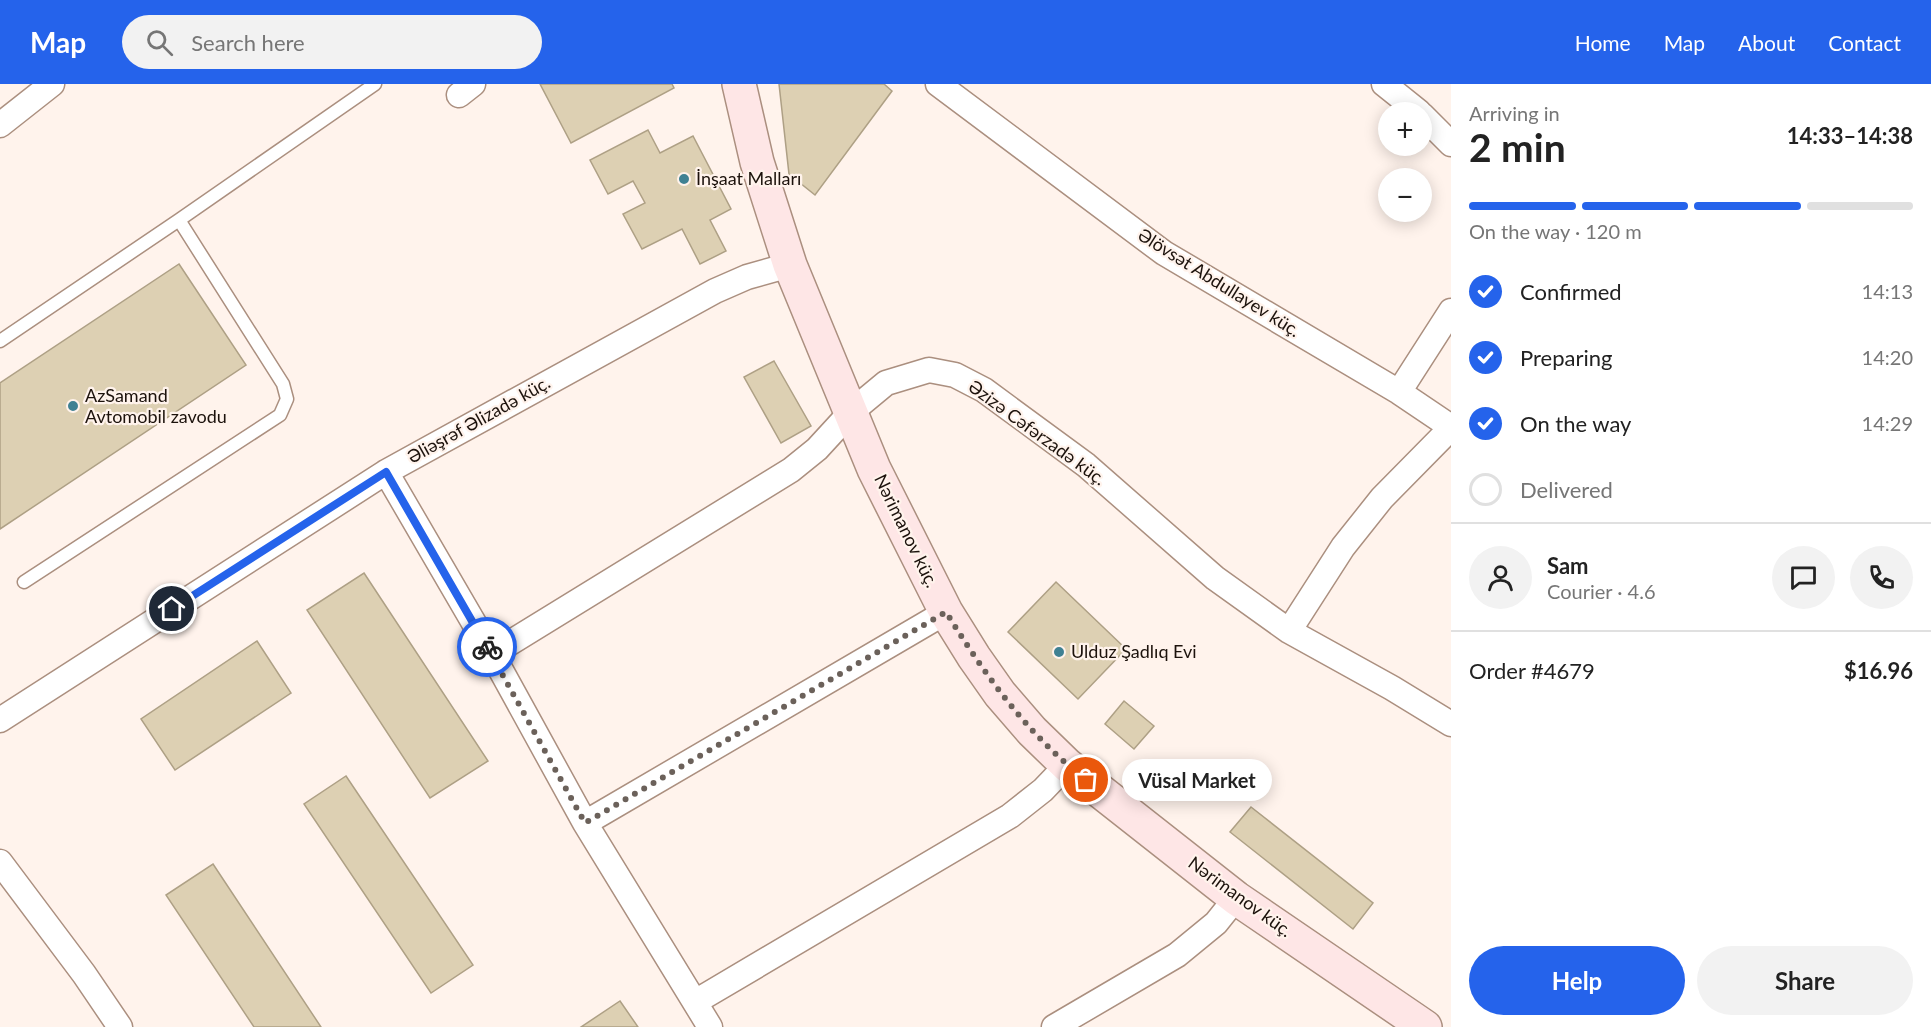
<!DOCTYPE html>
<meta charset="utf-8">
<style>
:root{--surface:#fff;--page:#f2f2f2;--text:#222;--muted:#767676;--line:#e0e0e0;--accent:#2563eb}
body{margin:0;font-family:Lato,sans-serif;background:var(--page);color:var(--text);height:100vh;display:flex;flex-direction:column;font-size:22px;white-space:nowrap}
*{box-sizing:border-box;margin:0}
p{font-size:20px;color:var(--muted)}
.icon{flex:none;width:33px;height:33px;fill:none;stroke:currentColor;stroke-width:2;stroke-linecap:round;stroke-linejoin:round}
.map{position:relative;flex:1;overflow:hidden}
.side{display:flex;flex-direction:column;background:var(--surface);width:480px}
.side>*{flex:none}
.fabs{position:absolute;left:1378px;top:18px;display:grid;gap:12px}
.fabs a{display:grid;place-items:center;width:54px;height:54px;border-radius:50%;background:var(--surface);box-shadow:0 3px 15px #0003;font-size:30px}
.pin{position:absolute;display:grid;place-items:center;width:51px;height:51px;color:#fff;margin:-26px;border:3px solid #fff;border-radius:50%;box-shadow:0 2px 6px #0007}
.courier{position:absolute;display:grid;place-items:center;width:60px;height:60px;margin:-30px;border:4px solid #2563eb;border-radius:50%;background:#fff;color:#222;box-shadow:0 2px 8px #0007}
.bubble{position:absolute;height:42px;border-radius:21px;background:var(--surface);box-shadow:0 3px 15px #0003;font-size:20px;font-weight:700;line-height:42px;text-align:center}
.head em{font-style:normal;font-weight:700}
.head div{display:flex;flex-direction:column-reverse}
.head{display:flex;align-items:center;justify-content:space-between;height:102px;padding:0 18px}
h1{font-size:39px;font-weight:700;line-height:45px}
.bar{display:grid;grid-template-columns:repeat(4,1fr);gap:9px 6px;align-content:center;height:72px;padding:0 18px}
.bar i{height:8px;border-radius:4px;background:var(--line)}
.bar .on{background:var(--accent)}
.bar p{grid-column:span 4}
.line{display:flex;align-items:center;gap:15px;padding:0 18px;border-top:2px solid var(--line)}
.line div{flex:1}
.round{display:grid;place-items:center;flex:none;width:63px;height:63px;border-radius:32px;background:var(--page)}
ol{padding:0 18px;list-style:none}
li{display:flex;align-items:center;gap:18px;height:66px}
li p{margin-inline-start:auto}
li .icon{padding:6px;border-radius:50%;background:var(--accent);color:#fff;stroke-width:4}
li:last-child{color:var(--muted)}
li i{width:33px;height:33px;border:3px solid var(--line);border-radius:50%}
.action{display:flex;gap:12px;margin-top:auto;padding:12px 18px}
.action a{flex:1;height:69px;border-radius:36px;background:var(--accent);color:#fff;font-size:24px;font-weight:700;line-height:69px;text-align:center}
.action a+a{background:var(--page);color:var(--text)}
header{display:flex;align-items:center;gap:36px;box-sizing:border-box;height:84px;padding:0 30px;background:var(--accent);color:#fff}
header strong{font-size:28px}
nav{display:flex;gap:33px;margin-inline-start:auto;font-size:21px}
.search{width:420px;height:54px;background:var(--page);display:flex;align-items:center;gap:15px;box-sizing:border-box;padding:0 21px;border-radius:33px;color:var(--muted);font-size:22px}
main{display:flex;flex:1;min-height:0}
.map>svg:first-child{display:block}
</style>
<header>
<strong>Map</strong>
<div class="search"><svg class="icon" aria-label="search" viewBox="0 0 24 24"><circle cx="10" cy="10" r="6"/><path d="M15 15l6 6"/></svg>Search here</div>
<nav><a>Home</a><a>Map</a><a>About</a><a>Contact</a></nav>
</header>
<main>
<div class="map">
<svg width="1451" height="943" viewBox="0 0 1451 943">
<rect width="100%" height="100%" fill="#fff3ec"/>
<!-- building -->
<path fill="#ddd0b3" stroke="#aea085" stroke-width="1.5" d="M 540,0 L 672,0 L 674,4 L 571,59 Z
M 779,0 L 884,0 L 892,7 L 815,111 L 789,90 Z
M 648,46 L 660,69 L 693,52 L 731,125 L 710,136 L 726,167 L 700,180 L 682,145 L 642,165 L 623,130 L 645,119 L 633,97 L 608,110 L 590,76 Z
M 179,180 L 246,281 L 0,445 L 0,299 Z
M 774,277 L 811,342 L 781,359 L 744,293 Z
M 364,489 L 488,677 L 430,714 L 307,526 Z
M 1056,498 L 1126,565 L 1078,615 L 1008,548 Z
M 257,557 L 291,609 L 175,686 L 141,635 Z
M 1124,617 L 1154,642 L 1134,665 L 1105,640 Z
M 346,692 L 473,881 L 431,909 L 304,720 Z
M 1251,723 L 1373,819 L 1353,845 L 1230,748 Z
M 213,780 L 321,943 L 254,943 L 166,811 Z
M 620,917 L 638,943 L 581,943 Z"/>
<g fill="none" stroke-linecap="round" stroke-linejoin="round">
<!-- lane casing -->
<g stroke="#ab8f7f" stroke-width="15">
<path id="lane" d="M 0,257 L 179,136 L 375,0
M 24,498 L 280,331 L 287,315 L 283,300 L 179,136"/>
</g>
<!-- street casing -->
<g stroke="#ab8f7f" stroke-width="27">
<path id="street" d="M 938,0 L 1164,169 L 1399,308 L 1451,343
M 1384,0 L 1419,28
M 459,11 L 473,0
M 1422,31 L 1451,60
M 0,41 L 52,0
M 1399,308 L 1451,227
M 386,388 L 492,570 L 585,739 L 710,943
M 1289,547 L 1343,463 L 1382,414 L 1451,344
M 492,570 L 791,386 L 817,365 L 851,328 L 886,299 L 929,286 L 955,291 L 984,306 L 1086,381 L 1215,494 L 1289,547 L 1392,604 L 1451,640
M 0,636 L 386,388 L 715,207 L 747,193 L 790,181
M 585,739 L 946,528
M 0,778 L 84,890 L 120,943
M 695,918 L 1010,732 L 1043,706 L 1067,681
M 1054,943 L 1177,871 L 1216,839 L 1236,814"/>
</g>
<!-- secondary casing -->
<g stroke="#ab8f7f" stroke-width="36">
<path id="secondary" d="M 739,0 L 757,78 L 790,181 L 874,385 L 946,528 L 974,573 L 1000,610 L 1032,647 L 1067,681 L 1236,814 L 1425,943"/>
</g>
<!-- lane -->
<use href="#lane" stroke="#fff" stroke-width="12"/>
<!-- street -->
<use href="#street" stroke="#fff" stroke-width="24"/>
<!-- secondary -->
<use href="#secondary" stroke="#fee6e6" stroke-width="33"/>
</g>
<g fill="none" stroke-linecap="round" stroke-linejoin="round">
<!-- done -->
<path stroke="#6b615a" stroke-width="6" stroke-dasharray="0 10.8" d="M 487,563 L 585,739 L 946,528 C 985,591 1027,650 1086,696"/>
<!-- route -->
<path stroke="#2563eb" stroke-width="8" d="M 172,525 L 386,388 L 487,563"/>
</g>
<!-- markers -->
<g fill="#3f8193" stroke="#fff3ec" stroke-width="2">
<circle cx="684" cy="95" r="6"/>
<circle cx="73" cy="322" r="6"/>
<circle cx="1059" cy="568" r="6"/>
</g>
<g text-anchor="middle" stroke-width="4.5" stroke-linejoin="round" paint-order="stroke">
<!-- poi labels -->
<g font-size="18" fill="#1c120c" stroke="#fff3ec" text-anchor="start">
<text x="696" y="101">İnşaat Malları</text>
<text x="85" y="318">AzSamand<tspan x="85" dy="21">Avtomobil zavodu</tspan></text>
<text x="1071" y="574">Ulduz Şadlıq Evi</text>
</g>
<!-- street labels -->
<g font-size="18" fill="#1c120c" stroke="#fff3ec">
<text transform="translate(1219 199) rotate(32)" y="6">Əlövsət Abdullayev küç.</text>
<text transform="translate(479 336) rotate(-29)" y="6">Əliəşrəf Əlizadə küç.</text>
<text transform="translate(1037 349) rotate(36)" y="6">Əzizə Cəfərzadə küç.</text>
<text transform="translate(906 447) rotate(64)" y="6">Nərimanov küç.</text>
<text transform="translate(1240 813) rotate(36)" y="6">Nərimanov küç.</text>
</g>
</g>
</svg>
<div class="fabs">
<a>+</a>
<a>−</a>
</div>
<div class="pin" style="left:1086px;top:696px;background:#ea580c"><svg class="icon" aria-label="bag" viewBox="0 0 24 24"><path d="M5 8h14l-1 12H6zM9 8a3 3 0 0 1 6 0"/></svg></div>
<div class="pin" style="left:172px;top:525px;background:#1f2937"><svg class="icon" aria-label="home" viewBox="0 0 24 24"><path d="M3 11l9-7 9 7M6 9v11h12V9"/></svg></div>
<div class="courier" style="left:487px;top:563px"><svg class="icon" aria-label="bike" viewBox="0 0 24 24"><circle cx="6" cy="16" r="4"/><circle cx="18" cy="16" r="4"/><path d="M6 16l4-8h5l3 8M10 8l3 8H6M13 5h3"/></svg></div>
<div class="bubble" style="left:1122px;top:675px;width:150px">Vüsal Market</div>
</div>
<section class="side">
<div class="head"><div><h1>2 min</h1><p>Arriving in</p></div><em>14:33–14:38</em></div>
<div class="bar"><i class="on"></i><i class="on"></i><i class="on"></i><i></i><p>On the way · 120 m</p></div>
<ol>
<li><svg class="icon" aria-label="check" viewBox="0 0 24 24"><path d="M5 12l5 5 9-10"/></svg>Confirmed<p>14:13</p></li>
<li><svg class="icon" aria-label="check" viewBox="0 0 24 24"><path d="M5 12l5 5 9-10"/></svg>Preparing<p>14:20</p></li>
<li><svg class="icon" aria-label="check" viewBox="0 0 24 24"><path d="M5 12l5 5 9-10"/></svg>On the way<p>14:29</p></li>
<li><i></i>Delivered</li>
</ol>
<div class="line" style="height:108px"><a class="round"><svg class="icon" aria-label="person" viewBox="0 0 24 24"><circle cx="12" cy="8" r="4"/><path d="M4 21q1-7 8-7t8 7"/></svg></a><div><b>Sam</b><p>Courier · 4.6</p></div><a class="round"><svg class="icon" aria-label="chat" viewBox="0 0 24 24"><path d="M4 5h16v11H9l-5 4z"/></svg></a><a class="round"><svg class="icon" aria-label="phone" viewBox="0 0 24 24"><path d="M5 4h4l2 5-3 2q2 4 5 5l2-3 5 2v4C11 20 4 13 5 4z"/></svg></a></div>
<div class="line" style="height:78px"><div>Order #4679</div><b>$16.96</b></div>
<div class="action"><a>Help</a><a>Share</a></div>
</section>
</main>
